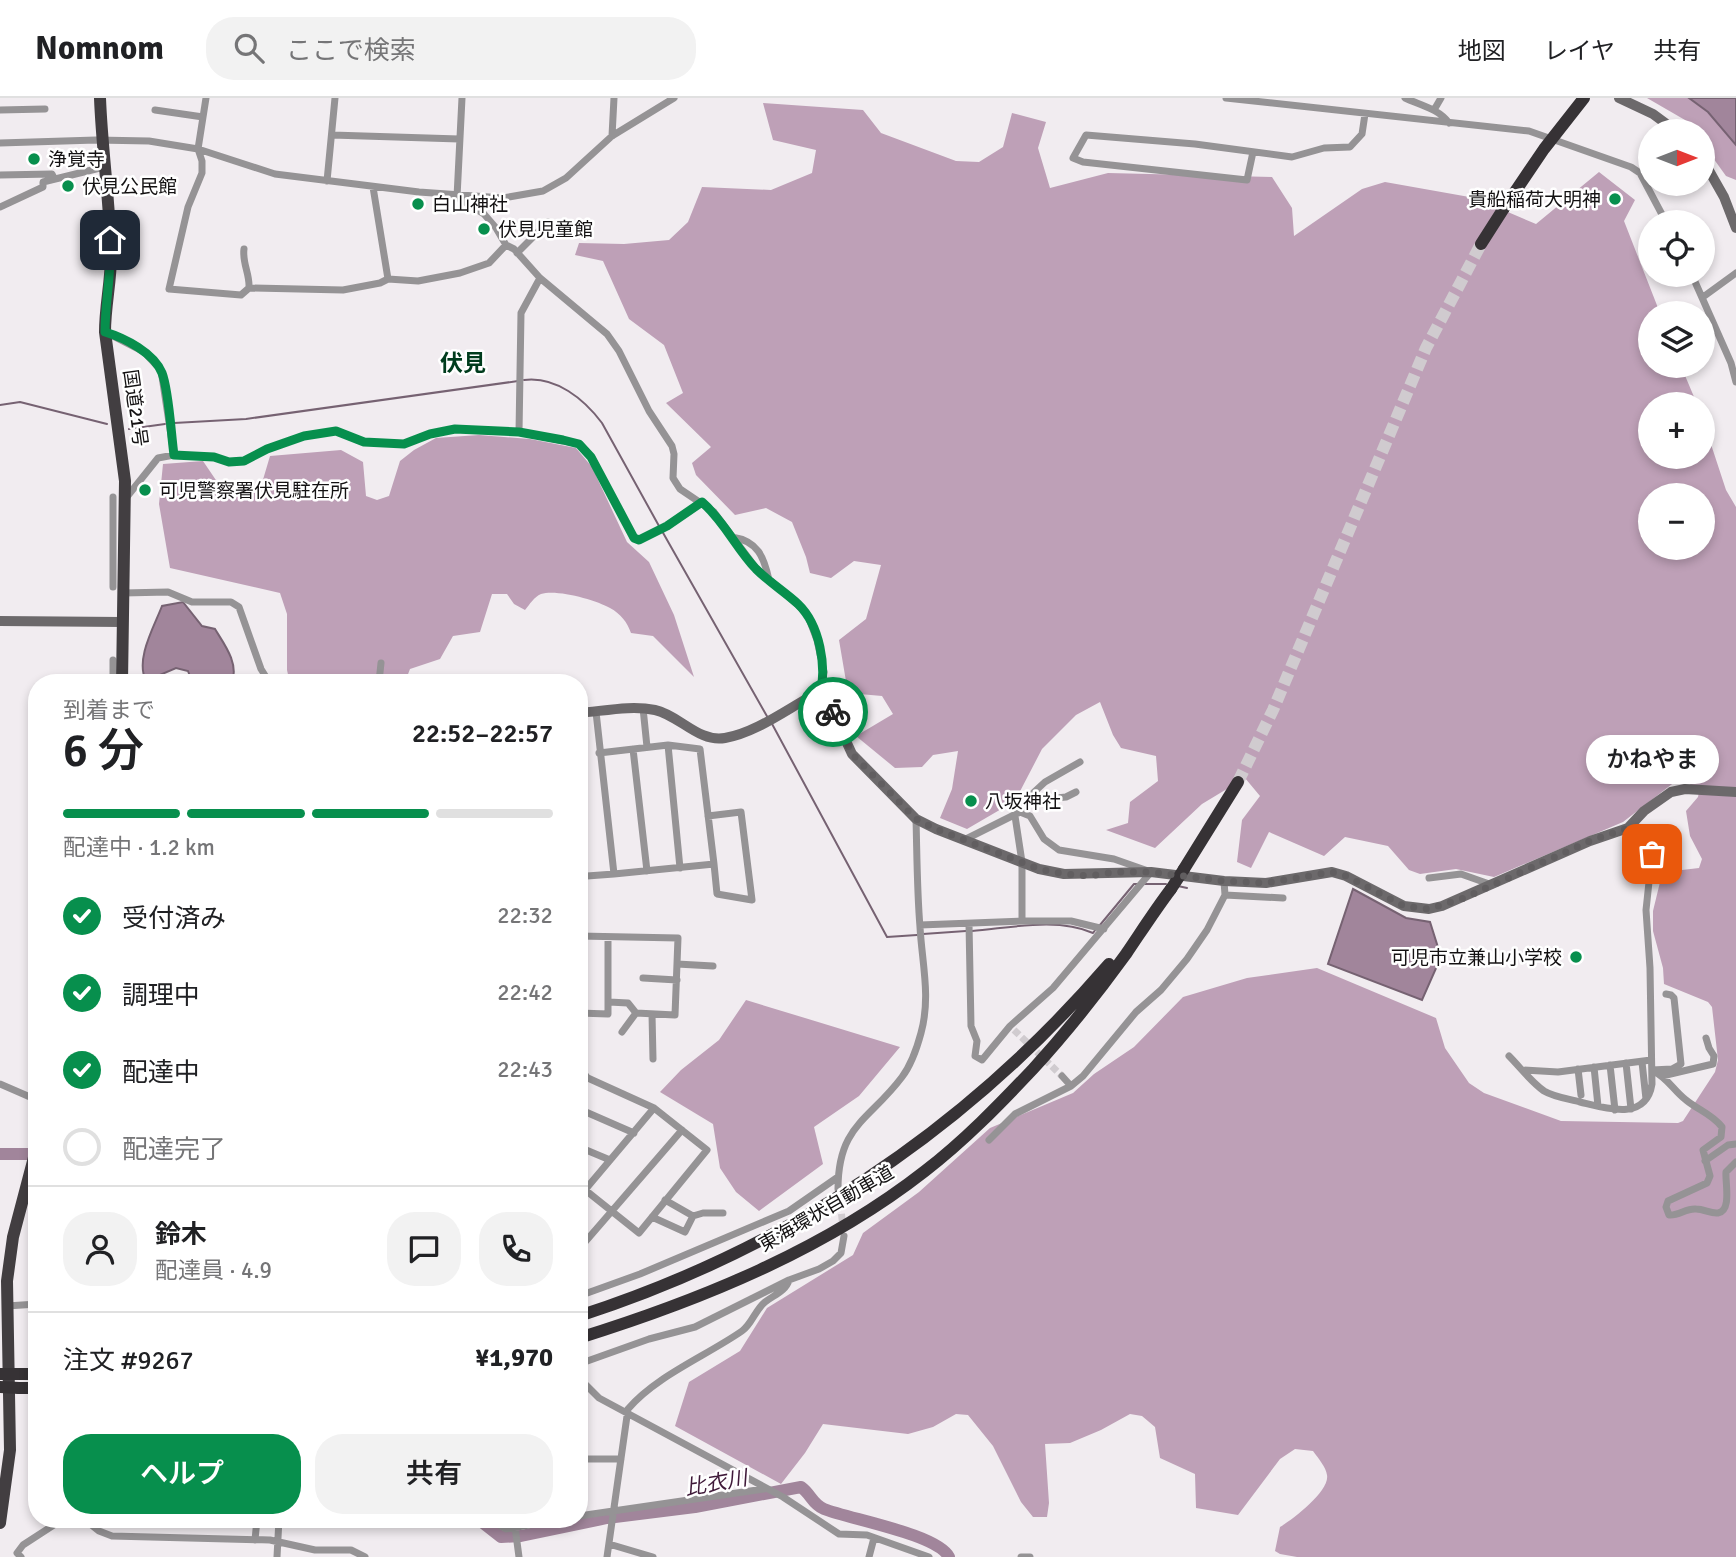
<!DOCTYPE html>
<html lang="ja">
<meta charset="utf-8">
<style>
:root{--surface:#fff;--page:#f2f2f2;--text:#202124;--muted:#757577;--line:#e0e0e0;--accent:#078f4d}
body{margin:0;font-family:Signika,"Noto Sans JP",sans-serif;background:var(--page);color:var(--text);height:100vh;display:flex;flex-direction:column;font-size:26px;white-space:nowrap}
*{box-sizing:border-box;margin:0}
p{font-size:23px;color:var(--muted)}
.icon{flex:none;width:38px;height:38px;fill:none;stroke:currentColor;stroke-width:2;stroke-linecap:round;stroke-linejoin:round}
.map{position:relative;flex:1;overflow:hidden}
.panel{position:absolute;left:28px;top:576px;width:560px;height:854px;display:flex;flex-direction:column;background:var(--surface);border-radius:28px;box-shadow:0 4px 10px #0003}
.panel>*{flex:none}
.needle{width:46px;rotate:90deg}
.tools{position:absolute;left:1638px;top:21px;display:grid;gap:14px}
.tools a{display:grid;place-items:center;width:77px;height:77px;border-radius:50%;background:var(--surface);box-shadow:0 4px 10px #0003;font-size:35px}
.pin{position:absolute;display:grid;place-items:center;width:60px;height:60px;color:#fff;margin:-30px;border-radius:14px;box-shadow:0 4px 10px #0006}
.courier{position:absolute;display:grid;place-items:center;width:70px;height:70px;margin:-35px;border:5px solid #078f4d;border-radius:50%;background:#fff;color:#222;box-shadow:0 2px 9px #0007}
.bubble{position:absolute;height:49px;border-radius:24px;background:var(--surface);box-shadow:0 4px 10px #0003;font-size:23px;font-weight:600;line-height:49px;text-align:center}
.overview em{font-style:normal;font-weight:600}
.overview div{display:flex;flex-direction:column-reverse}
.overview{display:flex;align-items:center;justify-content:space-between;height:119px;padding:0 35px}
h1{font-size:46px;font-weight:600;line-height:52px}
.bar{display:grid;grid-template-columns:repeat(4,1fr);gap:10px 7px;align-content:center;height:84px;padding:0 35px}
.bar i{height:9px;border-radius:5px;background:var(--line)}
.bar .current{background:var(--accent)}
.bar p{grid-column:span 4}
.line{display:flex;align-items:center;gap:18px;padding:0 35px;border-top:2px solid var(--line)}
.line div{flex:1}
.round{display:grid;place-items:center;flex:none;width:74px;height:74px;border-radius:28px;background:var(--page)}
ol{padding:0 35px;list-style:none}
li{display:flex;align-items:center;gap:21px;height:77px}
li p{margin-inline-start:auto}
li .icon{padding:7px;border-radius:50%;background:var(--accent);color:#fff;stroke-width:4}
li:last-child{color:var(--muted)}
li i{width:38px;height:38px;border:4px solid var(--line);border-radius:50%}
.cta{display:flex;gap:14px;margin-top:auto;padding:14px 35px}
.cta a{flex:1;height:80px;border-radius:28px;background:var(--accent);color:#fff;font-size:28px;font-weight:600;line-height:80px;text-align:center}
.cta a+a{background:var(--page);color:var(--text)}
header{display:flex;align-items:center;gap:42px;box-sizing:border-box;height:98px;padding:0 35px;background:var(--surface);border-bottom:2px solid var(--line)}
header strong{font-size:33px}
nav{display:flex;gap:38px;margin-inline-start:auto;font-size:24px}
.search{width:490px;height:63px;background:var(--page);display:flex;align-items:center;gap:18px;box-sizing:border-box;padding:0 24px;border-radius:28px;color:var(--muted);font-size:26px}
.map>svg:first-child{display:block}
</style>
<header>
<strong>Nomnom</strong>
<div class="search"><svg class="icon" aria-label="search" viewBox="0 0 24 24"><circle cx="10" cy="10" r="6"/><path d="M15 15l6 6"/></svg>ここで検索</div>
<nav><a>地図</a><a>レイヤ</a><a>共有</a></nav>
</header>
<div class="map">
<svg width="1736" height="1459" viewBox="0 0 1736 1459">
<rect width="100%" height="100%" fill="#f1ecf0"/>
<!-- forest -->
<path fill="#bea0b7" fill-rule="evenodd" d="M 1647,0 L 1689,0 L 1708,14 L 1736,47 L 1736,82 L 1726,78 L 1703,46 L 1703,33 L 1693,33 L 1685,22 Z
M 763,5 L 863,12 L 881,35 L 956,63 L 979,64 L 1003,49 L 1012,15 L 1046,24 L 1038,50 L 1050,90 L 1108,75 L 1272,79 L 1292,110 L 1294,138 L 1362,91 L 1385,84 L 1475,100 L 1536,126 L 1599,74 L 1635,102 L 1624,123 L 1660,215 L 1650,215 L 1650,268 L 1681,268 L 1697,306 L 1650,306 L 1650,359 L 1703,359 L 1703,322 L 1726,392 L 1736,409 L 1736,1459 L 1297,1459 L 1280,1456 L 1275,1453 L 1280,1429 C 1293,1421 1330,1393 1327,1377 C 1326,1369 1318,1360 1313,1353 L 1295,1351 L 1280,1361 L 1238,1417 L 1196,1410 L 1195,1376 L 1160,1360 L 1155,1329 L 1142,1318 L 1130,1316 L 1101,1332 L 1070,1345 L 1045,1346 L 1049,1405 L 1047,1419 L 1033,1419 L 1021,1404 L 993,1348 L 968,1317 L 956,1316 L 933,1329 L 908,1336 L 823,1326 L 805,1355 L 781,1386 L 675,1328 L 689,1284 L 740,1253 L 767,1210 L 853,1157 L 863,1135 L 919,1094 L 990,1030 L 1073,995 L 1094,976 L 1134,949 L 1183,899 L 1247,880 L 1317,870 L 1436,920 L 1445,950 L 1469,985 L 1484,995 L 1561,1023 L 1678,1025 L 1683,1023 L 1715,974 L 1718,962 L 1712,909 L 1708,904 L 1664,886 L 1663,870 L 1653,833 L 1653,813 L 1661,780 L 1679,775 L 1682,772 L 1699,770 L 1702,761 L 1690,738 L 1686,713 L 1698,699 L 1699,694 L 1686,683 L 1676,683 L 1623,724 L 1494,779 L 1456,771 L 1420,776 L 1409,772 L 1388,748 L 1345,739 L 1324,758 L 1269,734 L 1251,770 L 1237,764 L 1242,722 L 1260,698 L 1245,680 L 1202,706 L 1155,750 L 1106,732 L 1128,725 L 1130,704 L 1158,683 L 1156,658 L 1121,650 L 1113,637 L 1100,604 L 1076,617 L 1042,651 L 1015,703 L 967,731 L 940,720 L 952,691 L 958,653 L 933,657 L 922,669 L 895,670 L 856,638 L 893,616 L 882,598 L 848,595 L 839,542 L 866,521 L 881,467 L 854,463 L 831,480 L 810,475 L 806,459 L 792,424 L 766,410 L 735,417 L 696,377 L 692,365 L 711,349 L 666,305 L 683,295 L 664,247 L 629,221 L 603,163 L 575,157 L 579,145 L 624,146 L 669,142 L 688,124 L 702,89 L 771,92 L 812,75 L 816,52 L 773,42 ZM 1650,397 L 1703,397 L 1703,450 L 1650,450 Z
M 479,337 L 530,341 L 576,350 L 592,369 L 627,444 L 649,464 L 674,517 L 694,579 L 653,538 L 631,535 C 627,524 621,516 610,510 C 596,502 557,491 541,496 C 534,499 530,506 525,512 L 514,506 L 507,496 L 492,496 L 480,534 L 453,538 L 440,561 L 410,571 L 405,584 L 295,584 L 289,581 L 287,572 L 287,516 L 280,495 L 170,470 L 159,406 L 163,366 L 203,363 L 224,394 L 262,385 L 270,358 L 341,352 L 363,364 L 366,398 L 377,402 L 389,398 L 400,363 L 414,352 L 436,340 Z
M 746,902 L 900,949 L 859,998 L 814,1029 L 823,1066 L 759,1113 L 736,1094 L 720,1070 L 713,1026 L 660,994 L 681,972 L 719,942 Z"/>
<!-- water -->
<path fill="#a1859b" stroke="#766272" stroke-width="2" d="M 1689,0 L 1736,0 L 1736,47 L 1708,14 Z
M 183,504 L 202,528 L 215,531 C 224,546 239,565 232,584 L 192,584 L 188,573 L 176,570 L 146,583 C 135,561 154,529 162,508 Z
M 1353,791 L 1406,820 L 1430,824 L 1441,859 L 1422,902 L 1328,866 Z"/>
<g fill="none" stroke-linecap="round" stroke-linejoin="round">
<!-- stream -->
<path stroke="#766272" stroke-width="2" d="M 524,282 C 556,278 584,301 602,325 L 659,428
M 0,307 L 20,304 L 107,326
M 174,325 L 246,321 L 518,283
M 129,331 L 165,326
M 662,433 L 768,620
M 771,624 L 887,839 L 917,837
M 1143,786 L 1166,786
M 1178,788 L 1187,790
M 1100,827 L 1134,786 L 1138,786
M 972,833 C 1010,830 1057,819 1093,835 L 1096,831
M 923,836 L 966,833"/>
<!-- river -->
<path stroke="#a1859b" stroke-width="12" d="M 0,1056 L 37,1056
M 478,1421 L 501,1439 L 521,1438 L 607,1420 L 695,1409 L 801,1389 C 811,1396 812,1406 824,1411 C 849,1421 937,1436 949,1459"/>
<!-- minor-tunnel -->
<path stroke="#d0cbcf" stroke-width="7" stroke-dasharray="7 3.5" stroke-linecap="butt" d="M 1014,932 L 1062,978
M 839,1095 L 843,1129"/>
<!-- motorway-tunnel -->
<path stroke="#d0cbcf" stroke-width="12" stroke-dasharray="12 6" stroke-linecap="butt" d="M 1238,684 L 1273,612 L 1426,250 L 1481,146"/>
<!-- minor -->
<path stroke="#959395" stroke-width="7" d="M 206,0 L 198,51 L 202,63 L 202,75 L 188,109 L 169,191 L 241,197 L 249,190 L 343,192 L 380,185 L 388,181 L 418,183 L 460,175 L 489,165 L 506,147
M 462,0 L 457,99 L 484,116 L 496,130 L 506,147 L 514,151 L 540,180 L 607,236 L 619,253 L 649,313 L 672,348 L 674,356 L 673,380 L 680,391 L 714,414 L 756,470 L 798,507 L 808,518 L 817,542 L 824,574 L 820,597
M 1226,0 L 1529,33 L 1631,69 L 1640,75 L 1666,124
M 1405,0 C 1420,7 1439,11 1449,25
M 0,12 L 45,11
M 155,12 L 203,19
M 1434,12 L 1441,0
M 332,37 L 459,41
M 612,38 L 614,0
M 0,45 L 96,42 L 149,43 L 198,51 L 275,76 L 419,94 L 503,100 L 543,93 L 566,80 L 612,38 L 674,0
M 1253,54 L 1247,82 L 1083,64 L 1073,60 L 1086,37 L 1195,46 L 1292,59 L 1324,50 L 1350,49 L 1362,36 L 1365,16
M 0,77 L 52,76 L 54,80
M 327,83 L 335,0
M 373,89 L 388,181
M 0,109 L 43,89 L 43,84 L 104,69
M 244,151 C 242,165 250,176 249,190
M 517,155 L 548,124
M 1692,177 L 1731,265 L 1736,284
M 1703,199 L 1736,175
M 105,234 L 144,254 L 161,272 L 174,357
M 519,334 L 521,215 L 540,180
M 126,400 L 158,360 L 174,357 L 213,359 L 229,364 L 244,363 L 267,351 L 304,338 L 336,333 L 364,344 L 404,346 L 430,336 L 455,331 L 519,334 L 579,346 L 591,359 L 634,440 L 639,442 L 667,428 L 702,404
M 732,439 C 758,443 764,459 769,482
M 113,489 L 113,399
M 123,495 L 168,494 L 192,504 L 231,504 L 239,509 L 261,571 L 266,579 L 275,584
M 113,584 L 113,562
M 379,584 L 381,565
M 643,610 L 647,649
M 596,614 L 614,776 L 714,766 L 700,651 L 668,647 L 599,655
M 668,647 L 680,770
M 633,651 L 647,773
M 1029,703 L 1066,699 L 1076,694
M 1020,714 L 1032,696 L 1045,684 L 1080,664
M 708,718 L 741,714 L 752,802 L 717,796 L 714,766
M 1015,718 L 1022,764 L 1022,823
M 964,742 L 1020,714 L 1030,718 L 1044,741 L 1059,752 L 1114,761 L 1151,774 L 1053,890 L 1010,928 L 982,962 L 975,958 L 977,943 L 971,928 L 969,826
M 587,778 L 614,776
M 1429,780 L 1461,776 L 1492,787
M 1225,797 L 1283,800
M 920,827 L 1022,823 L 1071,823 L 1104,831
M 579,838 L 678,840 L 675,917 L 636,915 L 628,905 L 609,904
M 677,866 L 713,868
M 643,880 L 677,882
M 579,915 L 608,916 L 608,839
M 652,916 L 653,961
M 622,934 L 636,915
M 1509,958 C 1520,969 1531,984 1544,993 C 1554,999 1569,1001 1580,1004 C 1605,1010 1646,1024 1652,986 L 1650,870 L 1646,812 L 1652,756 L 1628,730
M 1642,964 L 1646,1001
M 1626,965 L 1631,1011
M 1610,967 L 1615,1012
M 1594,969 L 1598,1008
M 1578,971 L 1581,997
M 1523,972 L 1558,974 L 1651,962
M 1652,972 C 1668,980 1673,992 1686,1002 C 1698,1012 1712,1016 1722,1029 L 1721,1039 L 1703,1052 L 1710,1078 L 1707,1085 L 1668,1103 L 1666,1109 L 1669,1117 C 1679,1118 1686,1110 1696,1111 C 1704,1111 1711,1116 1718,1115 C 1732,1113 1725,1084 1726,1074 L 1736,1064
M 1652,972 L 1672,971 L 1681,966 L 1674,900 L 1671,897 L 1666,896
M 579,976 L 654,1010 L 707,1052 L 639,1135 L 579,1087
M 1062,978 L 1071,988
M 1662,978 L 1713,966 L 1714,958 L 1709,950 L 1706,940
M 0,986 L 37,1002
M 579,992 L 586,978
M 579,1011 L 634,1035
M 989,1042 L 1015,1016 L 1071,988 L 1083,978 L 1136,914 L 1161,892 L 1187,861 L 1207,832 L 1225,797 L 1224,783
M 579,1049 L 610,1062
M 1705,1063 L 1728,1047 L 1736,1046
M 838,1091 C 838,1027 869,1023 902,979 C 911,967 917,950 921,935 C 931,899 922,865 920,829 C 917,793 917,757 916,721
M 579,1099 L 654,1010
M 665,1102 L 693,1118
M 652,1119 L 685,1134 L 693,1118 L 703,1115 L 723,1115
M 579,1151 L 682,1032
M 579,1198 L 640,1176 L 789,1113 L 838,1079
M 7,1208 L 37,1206
M 579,1266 L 649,1241 L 695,1229 L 789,1182 L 819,1171 L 833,1163 L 841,1155 L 844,1138
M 579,1280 L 599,1300 L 783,1399 L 839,1436 L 867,1437 L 929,1459
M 579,1361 L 621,1361
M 579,1418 L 764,1391
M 84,1421 L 99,1433 L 112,1438 L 270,1442 L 315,1452 L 351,1452 L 365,1459
M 489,1421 L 506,1431 L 563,1421
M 515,1429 L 519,1459
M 255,1442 L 257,1421
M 609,1446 L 653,1459
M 21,1459 L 17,1455 L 23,1447 L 63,1421
M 277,1459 L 279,1421
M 607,1459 L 628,1311 C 656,1278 706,1258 742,1233 C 752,1226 755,1212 765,1204 C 774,1197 786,1193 789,1182
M 869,1459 L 874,1440
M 1021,1459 L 1030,1459"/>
<!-- secondary -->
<path stroke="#6c696b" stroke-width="10" d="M 1619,0 L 1653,16 L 1676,33
M 1703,62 L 1724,99 L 1736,130
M 0,523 L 122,524
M 579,615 C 604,613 631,607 655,612 C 679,617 699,645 725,640 C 754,635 783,614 808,600 L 820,597 L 830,608 L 852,656 L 916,721 L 936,731 L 1039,771 L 1064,776 L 1151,774 L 1224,783 L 1266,785 L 1332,774 L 1346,778 L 1404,808 L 1429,811 L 1442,808 L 1590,743 L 1628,730 L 1644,713 L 1671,694 L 1685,691 L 1736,694"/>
<!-- trunk -->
<path stroke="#423e41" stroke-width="12" d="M 100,0 C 102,53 110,105 111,158 C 111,184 105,208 105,234 L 125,383 L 122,584
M 0,1425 L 10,1352 L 7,1183 L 13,1139 L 37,1048"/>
<!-- motorway -->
<path stroke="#363235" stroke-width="12" d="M 1481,146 L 1504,110
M 1184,771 L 1238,684
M 579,1218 C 789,1150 965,1033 1109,866
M 579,1240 C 701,1202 824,1152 925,1073 C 964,1043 999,1007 1033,971 C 1066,935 1097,896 1126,856 C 1141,834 1155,812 1171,791
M 19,1276 L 37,1276
M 19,1290 L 37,1290"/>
<!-- motorway-bridge -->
<path stroke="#363235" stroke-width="12" d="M 1504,110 L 1544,51 L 1584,0
M 1171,791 L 1184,771
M 0,1276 L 19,1276
M 0,1289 L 19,1290"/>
</g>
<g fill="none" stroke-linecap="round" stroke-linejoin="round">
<!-- done -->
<path stroke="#615e60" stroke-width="7" stroke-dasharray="0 12.6" d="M 833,614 L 852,656 L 916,721 L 936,731 L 1039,771 L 1064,776 L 1088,778 L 1116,774 L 1151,774 L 1224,783 L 1266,785 L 1332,774 L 1346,778 L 1404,808 L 1429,811 L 1464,800 L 1590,743 L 1628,730 L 1652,756"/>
<!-- route -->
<path stroke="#078f4d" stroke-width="9" d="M 110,142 C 112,173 105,203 105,234 C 125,240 154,255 162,275 C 169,293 171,336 174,357 L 214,359 L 229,364 L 244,363 L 267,351 L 304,338 L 336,333 L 364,344 L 404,346 L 430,336 L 455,331 L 519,334 L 563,342 L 579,346 L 591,359 L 634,440 L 639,442 L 667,428 L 702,404 C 724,423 736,450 756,471 C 769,484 785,494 798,506 C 820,527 827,569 820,597 L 826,601 L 833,614"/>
</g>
<!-- markers -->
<g fill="#078f4d" stroke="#fff" stroke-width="2.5">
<circle cx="34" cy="61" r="7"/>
<circle cx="68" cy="88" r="7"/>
<circle cx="1615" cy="101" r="7"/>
<circle cx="418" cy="106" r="7"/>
<circle cx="484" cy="131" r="7"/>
<circle cx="145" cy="392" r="7"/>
<circle cx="971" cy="703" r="7"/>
<circle cx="1576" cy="859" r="7"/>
</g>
<g text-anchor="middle" stroke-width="5" stroke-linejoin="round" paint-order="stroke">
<!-- poi labels -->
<g font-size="19" fill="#131112" stroke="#fff" text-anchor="start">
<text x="48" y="68">浄覚寺</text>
<text x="82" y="95">伏見公民館</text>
<text x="1601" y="108" text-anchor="end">貴船稲荷大明神</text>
<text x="432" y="113">白山神社</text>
<text x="498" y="138">伏見児童館</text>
<text x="159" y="399">可児警察署伏見駐在所</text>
<text x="985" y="710">八坂神社</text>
<text x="1562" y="866" text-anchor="end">可児市立兼山小学校</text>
</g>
<!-- street labels -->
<g font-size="19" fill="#131112" stroke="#fff">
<text transform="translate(136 310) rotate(82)" y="7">国道21号</text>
<text transform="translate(826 1110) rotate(-30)" y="7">東海環状自動車道</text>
</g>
<!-- water labels -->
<g font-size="21" font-style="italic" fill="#3f1939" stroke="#fff">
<text transform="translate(716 1385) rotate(-10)" y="7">比衣川</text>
</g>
<!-- quarter labels -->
<g font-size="23" font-weight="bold" fill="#003c1d" stroke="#fff">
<text x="463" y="273">伏見</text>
</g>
</g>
</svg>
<div class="tools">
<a><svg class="needle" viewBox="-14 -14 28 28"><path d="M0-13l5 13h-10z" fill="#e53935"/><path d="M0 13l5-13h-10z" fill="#757577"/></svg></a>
<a><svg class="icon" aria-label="locate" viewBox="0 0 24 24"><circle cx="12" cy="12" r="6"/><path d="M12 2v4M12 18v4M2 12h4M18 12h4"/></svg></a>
<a><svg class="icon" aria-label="layers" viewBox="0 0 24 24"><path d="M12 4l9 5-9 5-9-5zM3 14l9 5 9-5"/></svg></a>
<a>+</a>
<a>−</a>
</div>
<div class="pin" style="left:1652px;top:756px;background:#ea580c"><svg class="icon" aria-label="bag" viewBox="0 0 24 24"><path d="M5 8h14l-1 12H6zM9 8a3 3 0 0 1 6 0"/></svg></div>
<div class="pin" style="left:110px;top:142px;background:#1f2937"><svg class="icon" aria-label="home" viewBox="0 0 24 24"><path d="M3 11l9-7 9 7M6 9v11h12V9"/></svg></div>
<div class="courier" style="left:833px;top:614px"><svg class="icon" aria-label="bike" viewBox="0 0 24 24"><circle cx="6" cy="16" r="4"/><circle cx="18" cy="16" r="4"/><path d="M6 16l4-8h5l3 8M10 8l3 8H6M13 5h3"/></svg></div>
<div class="bubble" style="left:1586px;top:637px;width:133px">かねやま</div>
<section class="panel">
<div class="overview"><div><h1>6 分</h1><p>到着まで</p></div><em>22:52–22:57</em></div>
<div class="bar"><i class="current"></i><i class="current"></i><i class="current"></i><i></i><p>配達中 · 1.2 km</p></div>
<ol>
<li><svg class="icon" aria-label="check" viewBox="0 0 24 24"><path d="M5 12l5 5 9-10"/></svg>受付済み<p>22:32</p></li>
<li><svg class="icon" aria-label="check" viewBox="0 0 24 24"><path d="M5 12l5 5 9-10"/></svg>調理中<p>22:42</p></li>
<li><svg class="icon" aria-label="check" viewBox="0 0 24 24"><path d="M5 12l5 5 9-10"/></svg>配達中<p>22:43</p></li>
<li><i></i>配達完了</li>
</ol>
<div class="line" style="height:126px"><a class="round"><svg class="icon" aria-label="person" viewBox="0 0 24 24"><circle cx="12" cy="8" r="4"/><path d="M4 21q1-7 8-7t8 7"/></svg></a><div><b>鈴木</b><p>配達員 · 4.9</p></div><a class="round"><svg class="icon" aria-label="chat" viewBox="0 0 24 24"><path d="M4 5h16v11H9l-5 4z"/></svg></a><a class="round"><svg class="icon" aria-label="phone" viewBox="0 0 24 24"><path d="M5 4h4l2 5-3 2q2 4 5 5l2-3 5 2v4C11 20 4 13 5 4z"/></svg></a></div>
<div class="line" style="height:91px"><div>注文 #9267</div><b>¥1,970</b></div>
<div class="cta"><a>ヘルプ</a><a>共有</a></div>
</section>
</div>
